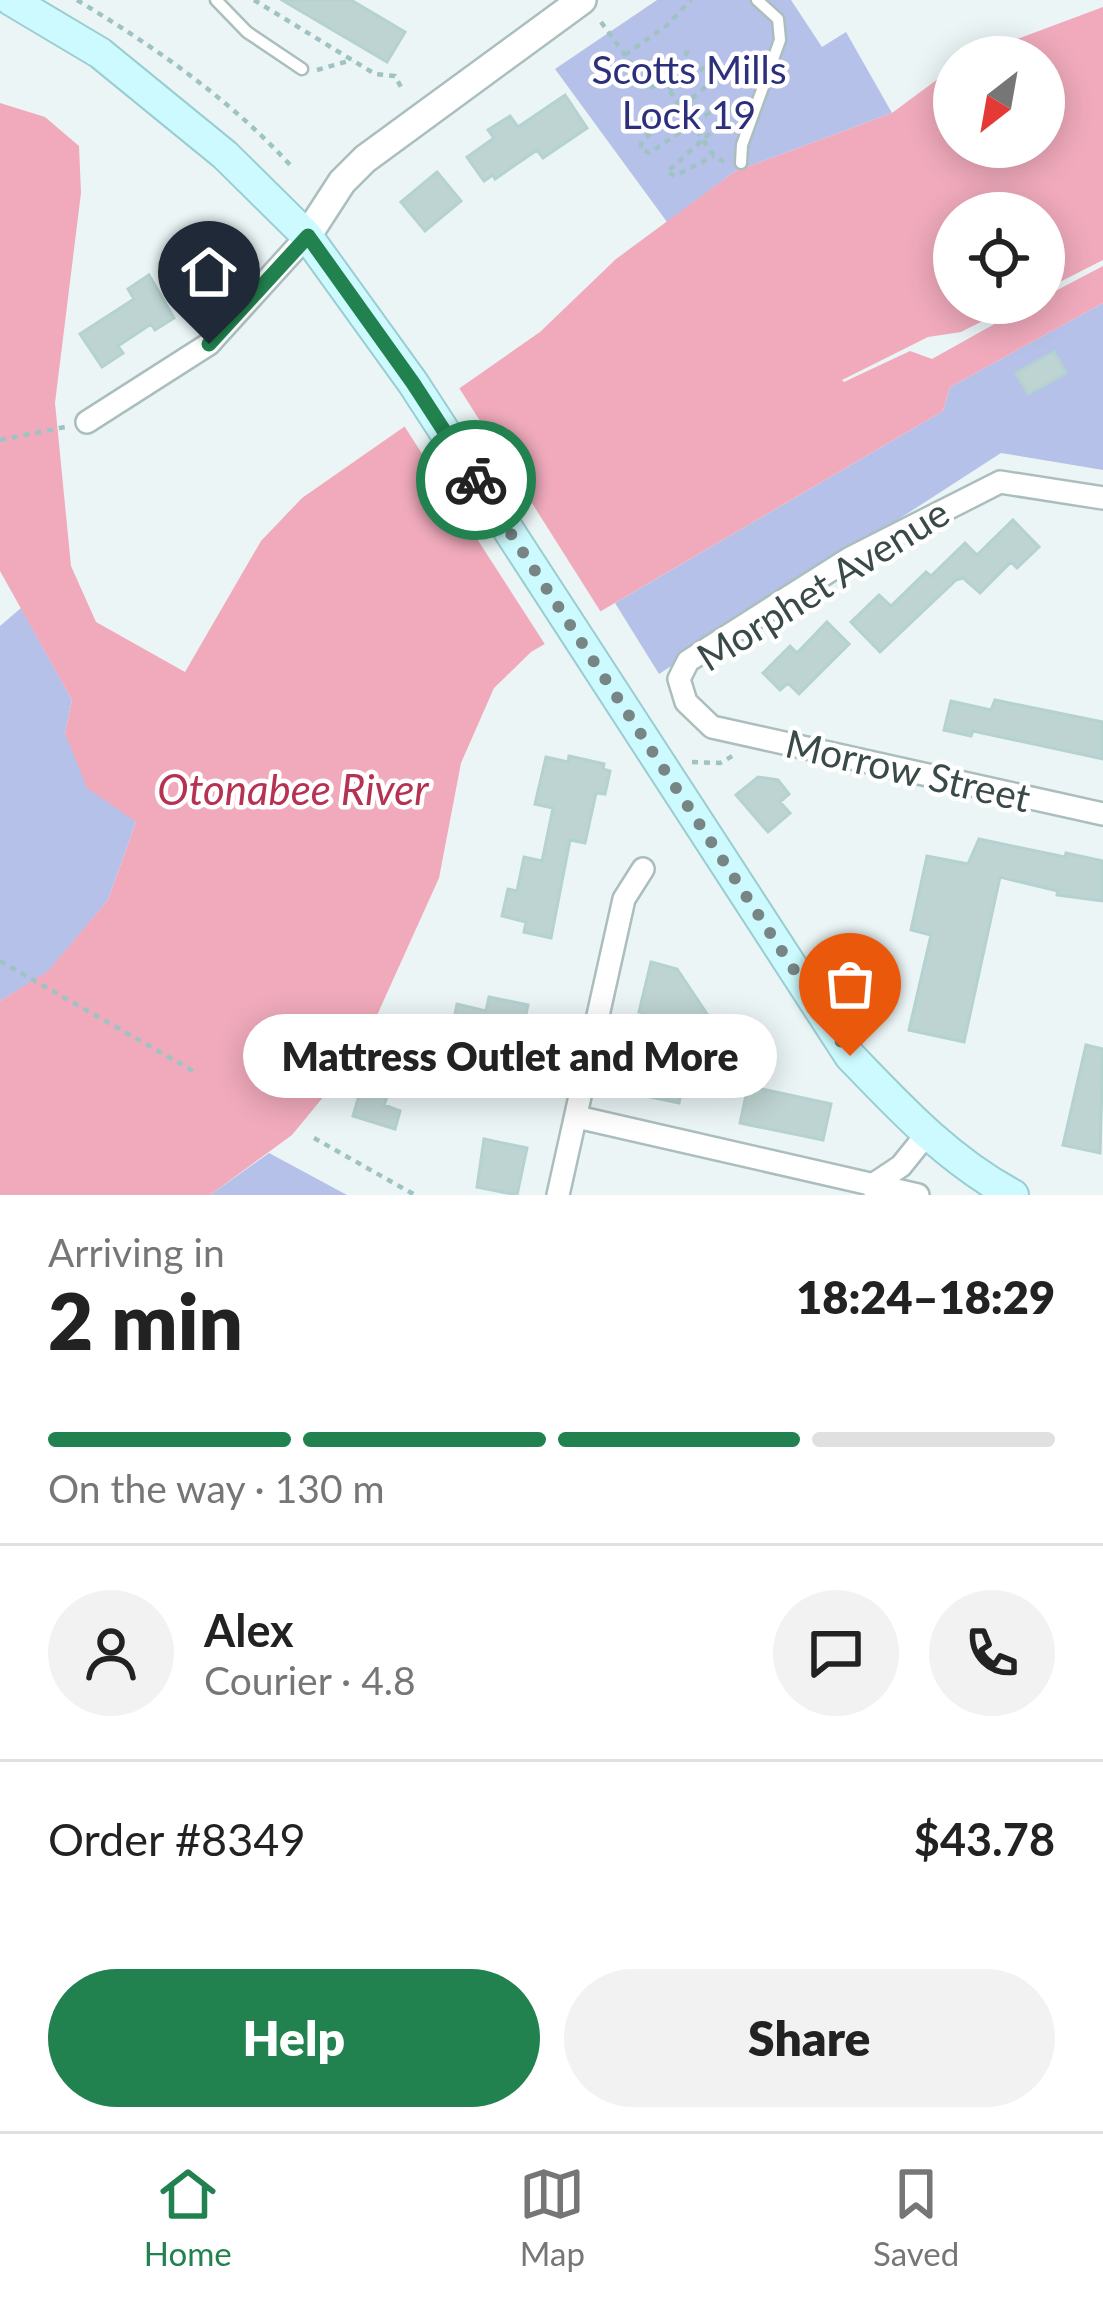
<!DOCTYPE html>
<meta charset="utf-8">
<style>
:root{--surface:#fff;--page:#f2f2f2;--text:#222;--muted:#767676;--line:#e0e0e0;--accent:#22824f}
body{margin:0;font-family:Lato,sans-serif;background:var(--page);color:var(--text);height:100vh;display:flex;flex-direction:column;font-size:45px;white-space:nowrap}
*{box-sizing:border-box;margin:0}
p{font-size:39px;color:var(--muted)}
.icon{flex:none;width:66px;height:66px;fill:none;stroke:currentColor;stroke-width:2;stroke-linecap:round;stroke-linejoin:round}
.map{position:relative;height:1195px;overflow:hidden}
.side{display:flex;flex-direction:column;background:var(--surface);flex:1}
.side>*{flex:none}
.needle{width:78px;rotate:211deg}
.controls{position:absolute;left:933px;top:36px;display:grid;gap:24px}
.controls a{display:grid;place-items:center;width:132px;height:132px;border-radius:50%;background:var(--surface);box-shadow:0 6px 30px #0003;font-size:60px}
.pin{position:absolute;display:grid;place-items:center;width:102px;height:102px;color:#fff;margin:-123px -51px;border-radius:50% 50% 50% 0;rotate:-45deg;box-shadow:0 0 12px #0007}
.pin .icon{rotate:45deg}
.courier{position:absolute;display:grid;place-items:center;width:120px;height:120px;margin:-60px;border:9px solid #22824f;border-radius:50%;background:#fff;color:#222;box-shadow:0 3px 15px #0007}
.bubble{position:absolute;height:84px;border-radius:42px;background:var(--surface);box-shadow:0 6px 30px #0003;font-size:39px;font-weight:800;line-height:84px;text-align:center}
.headline em{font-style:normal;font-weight:800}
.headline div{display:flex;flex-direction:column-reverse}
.headline{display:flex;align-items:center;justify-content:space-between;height:204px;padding:0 48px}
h1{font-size:78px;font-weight:800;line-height:90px}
.bar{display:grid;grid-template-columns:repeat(4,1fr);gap:18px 12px;align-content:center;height:144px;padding:0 48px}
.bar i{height:15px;border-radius:9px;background:var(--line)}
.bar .selected{background:var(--accent)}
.bar p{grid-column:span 4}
.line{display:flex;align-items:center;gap:30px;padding:0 48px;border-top:3px solid var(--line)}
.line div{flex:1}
.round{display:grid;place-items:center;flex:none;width:126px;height:126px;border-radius:63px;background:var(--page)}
.action{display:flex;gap:24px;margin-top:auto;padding:24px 48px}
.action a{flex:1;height:138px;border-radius:72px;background:var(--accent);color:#fff;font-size:48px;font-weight:800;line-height:138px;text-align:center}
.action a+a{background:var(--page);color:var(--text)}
.dock{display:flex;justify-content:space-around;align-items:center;height:168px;border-top:3px solid var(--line);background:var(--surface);font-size:33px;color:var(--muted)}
.dock a{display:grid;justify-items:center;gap:6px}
.dock .selected{color:var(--accent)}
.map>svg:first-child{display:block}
</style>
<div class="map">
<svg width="1103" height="1195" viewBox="0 0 1103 1195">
<rect width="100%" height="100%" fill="#ebf5f5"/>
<!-- green -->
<path fill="#b5c1e8" d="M 657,0 L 791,0 L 822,47 L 846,32 L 892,113 L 734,172 L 667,222 L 555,69 Z
M 1103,303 L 1103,470 L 1001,453 L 659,674 L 615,603 L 943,411 L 950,387 Z
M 21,608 L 72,700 L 65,733 L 136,822 L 108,900 L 48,972 L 0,1001 L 0,626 Z
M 269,1153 L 347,1195 L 210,1195 Z"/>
<!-- water -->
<path fill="#f0aabc" d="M 1103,7 L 1103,260 L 1044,290 L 1044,213 L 954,213 L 954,303 L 1018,303 L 961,332 L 928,337 L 842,380 L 844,382 L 910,351 L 932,359 L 1032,303 L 1044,303 L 1044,297 L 1103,266 L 1103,303 L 950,387 L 943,411 L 531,652 L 494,688 L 461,763 L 439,878 L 350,1075 L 343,1073 L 292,1135 L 210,1195 L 0,1195 L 0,1001 L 48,971 L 108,900 L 136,822 L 87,788 L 65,733 L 72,700 L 0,571 L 0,103 L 45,117 L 79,146 L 81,193 L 55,403 L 71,566 L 96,622 L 185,672 L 261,541 L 302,498 L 540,332 L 616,259 L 734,172 L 892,113 L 954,67 L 954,147 L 1044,147 L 1044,57 L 969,57 Z"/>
<!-- pier -->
<path fill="#ebf5f5" d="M 456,383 L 604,617 L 548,649 L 401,421 Z"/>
<!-- building -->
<path fill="#bed4d2" stroke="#b4d2d0" stroke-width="3" d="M 282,0 L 351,0 L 405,32 L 387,62 Z
M 565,95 L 587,128 L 543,158 L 537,150 L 495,179 L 493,175 L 484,181 L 467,157 L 494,138 L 488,130 L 510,116 L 518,127 Z
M 437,172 L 461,201 L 425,231 L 401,202 Z
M 149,275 L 174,318 L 155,330 L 151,324 L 118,346 L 123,353 L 102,367 L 80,334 L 134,299 L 128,289 Z
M 1054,352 L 1066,373 L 1028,394 L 1016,373 Z
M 1013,520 L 1039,547 L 1017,568 L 1011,562 L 980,593 L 963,578 L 956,580 L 880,652 L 851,622 L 879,595 L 891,606 L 926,572 L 931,576 L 965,543 L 977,555 Z
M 827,622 L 849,644 L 799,694 L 788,683 L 780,690 L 763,673 L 790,646 L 797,653 Z
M 995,700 L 1103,722 L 1103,759 L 973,731 L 971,736 L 944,730 L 951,701 L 991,710 Z
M 569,756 L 604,764 L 603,769 L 610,771 L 605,794 L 596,793 L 585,843 L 570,840 L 551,938 L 524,932 L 526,922 L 502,916 L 508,889 L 517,891 L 524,857 L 542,861 L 553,808 L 535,804 L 546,757 L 568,762 Z
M 758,777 L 778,780 L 789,794 L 780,802 L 790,813 L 768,832 L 736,795 Z
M 979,839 L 1065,857 L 1066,853 L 1103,861 L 1103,901 L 1057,895 L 1058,891 L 1000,877 L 964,1042 L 909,1030 L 931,935 L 911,930 L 927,856 L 968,864 Z
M 651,962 L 677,969 L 709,1017 L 696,1024 L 679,1103 L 627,1092 L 645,1013 L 639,1012 Z
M 489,997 L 528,1005 L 525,1019 L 542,1023 L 532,1070 L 447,1052 L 457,1004 L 486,1011 Z
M 1086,1045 L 1103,1049 L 1100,1153 L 1063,1145 Z
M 748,1086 L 831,1104 L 823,1140 L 740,1123 Z
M 361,1089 L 387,1097 L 384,1105 L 400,1111 L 395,1129 L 353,1116 Z
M 484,1139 L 527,1148 L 517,1195 L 477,1187 Z"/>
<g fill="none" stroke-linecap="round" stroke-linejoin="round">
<!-- service casing -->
<g stroke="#abbebe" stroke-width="15">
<path id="service" d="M 216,0 L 247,32 L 302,69
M 741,163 L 742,145 L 780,40 L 778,19 L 757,0"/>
</g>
<!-- minor casing -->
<g stroke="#abbebe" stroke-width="26">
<path id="minor" d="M 87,422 L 209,344 L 307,236
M 1103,498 L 1000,482 L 850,558 L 688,661 L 679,679 L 686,702 L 712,727 L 1103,814
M 577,1117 L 918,1195
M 871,1186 L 901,1166 L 926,1135
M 558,1195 L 624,899 L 643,869"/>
</g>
<!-- tertiary casing -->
<g stroke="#abbebe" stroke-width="32">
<path id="tertiary" d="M 307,236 L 342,182 L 365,159 L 582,0"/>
</g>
<!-- secondary casing -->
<g stroke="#9acdd1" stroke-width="34">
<path id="secondary" d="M 11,0 L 100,53 L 225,155 L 307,236 L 413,383 L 850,1056 C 900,1108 948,1160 1013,1195"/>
</g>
<!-- path -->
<path stroke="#9fc3c2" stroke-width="4.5" stroke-dasharray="6 6" stroke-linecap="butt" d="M 77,0 C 156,48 230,99 292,167
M 254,0 L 375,74 L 395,76 L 401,87
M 601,22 L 650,89 L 678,68 L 689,49
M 625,55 L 666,26 L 691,0
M 317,70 L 352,60
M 663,81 L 712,153 L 724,162
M 669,90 L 710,64 L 720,68 L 717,77 L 642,141 L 640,148 L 649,153 L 727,101 L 732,103 L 731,114 L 667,172 L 675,176 L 714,156
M 0,440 L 65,427
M 692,762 L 720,763 L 736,754
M 0,961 L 195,1072
M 314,1138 L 415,1195"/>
<!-- service -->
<use href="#service" stroke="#fff" stroke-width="10"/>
<!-- minor -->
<use href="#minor" stroke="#fff" stroke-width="21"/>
<!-- tertiary -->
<use href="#tertiary" stroke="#fff" stroke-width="27"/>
<!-- secondary -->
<use href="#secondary" stroke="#cdfafe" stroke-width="30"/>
</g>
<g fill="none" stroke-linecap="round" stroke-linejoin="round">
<!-- done -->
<path stroke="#778685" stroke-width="12" stroke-dasharray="0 21.6" d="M 476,480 L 850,1056"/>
<!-- route -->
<path stroke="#22824f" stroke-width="15" d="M 209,344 L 308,236 L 413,383 L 476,480"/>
</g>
<g text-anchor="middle" stroke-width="9" stroke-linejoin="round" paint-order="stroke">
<!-- park labels -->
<g font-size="39" fill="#2c307c" stroke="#fff">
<text x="689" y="84">Scotts Mills<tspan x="689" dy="45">Lock 19</tspan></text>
</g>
<!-- street labels -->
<g font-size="39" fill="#394a49" stroke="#fff">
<text transform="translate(823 585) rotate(-32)" y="14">Morphet Avenue</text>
<text transform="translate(908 771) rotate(13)" y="14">Morrow Street</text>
</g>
<!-- water labels -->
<g font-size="42" font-style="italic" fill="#b63253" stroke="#fff">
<text x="293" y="805">Otonabee River</text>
</g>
</g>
</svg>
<div class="controls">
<a><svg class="needle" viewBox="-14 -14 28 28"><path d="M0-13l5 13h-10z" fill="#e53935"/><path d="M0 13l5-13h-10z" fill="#767676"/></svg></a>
<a><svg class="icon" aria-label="locate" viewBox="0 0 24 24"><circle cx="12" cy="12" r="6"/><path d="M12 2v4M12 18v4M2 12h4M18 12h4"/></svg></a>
</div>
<div class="pin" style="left:850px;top:1056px;background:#ea580c"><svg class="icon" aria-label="bag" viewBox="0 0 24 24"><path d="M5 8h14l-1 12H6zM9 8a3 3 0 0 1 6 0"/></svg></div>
<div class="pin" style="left:209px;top:344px;background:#1f2937"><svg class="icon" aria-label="home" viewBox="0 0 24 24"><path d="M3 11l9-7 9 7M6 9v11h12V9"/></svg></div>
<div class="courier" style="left:476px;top:480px"><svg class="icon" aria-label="bike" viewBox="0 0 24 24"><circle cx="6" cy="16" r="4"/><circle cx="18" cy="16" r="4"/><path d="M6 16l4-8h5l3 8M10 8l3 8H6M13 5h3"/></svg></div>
<div class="bubble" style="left:243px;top:1014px;width:534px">Mattress Outlet and More</div>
</div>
<section class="side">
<div class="headline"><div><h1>2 min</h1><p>Arriving in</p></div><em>18:24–18:29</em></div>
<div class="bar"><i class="selected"></i><i class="selected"></i><i class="selected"></i><i></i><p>On the way · 130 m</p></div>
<div class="line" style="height:216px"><a class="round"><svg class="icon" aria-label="person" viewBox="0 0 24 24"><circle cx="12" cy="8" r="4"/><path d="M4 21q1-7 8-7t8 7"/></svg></a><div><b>Alex</b><p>Courier · 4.8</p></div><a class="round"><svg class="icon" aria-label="chat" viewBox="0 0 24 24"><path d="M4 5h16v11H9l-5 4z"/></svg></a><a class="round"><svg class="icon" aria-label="phone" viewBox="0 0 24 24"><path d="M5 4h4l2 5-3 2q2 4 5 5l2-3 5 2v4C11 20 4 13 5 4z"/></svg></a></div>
<div class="line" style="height:156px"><div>Order #8349</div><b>$43.78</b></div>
<div class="action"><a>Help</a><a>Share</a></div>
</section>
<nav class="dock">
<a class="selected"><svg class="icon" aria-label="home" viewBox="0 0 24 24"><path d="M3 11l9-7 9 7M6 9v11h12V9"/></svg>Home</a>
<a><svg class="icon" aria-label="map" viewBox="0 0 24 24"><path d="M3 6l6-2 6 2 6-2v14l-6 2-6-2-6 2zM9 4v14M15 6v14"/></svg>Map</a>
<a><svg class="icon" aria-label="saved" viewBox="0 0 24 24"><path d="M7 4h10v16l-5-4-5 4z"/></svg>Saved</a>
</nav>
